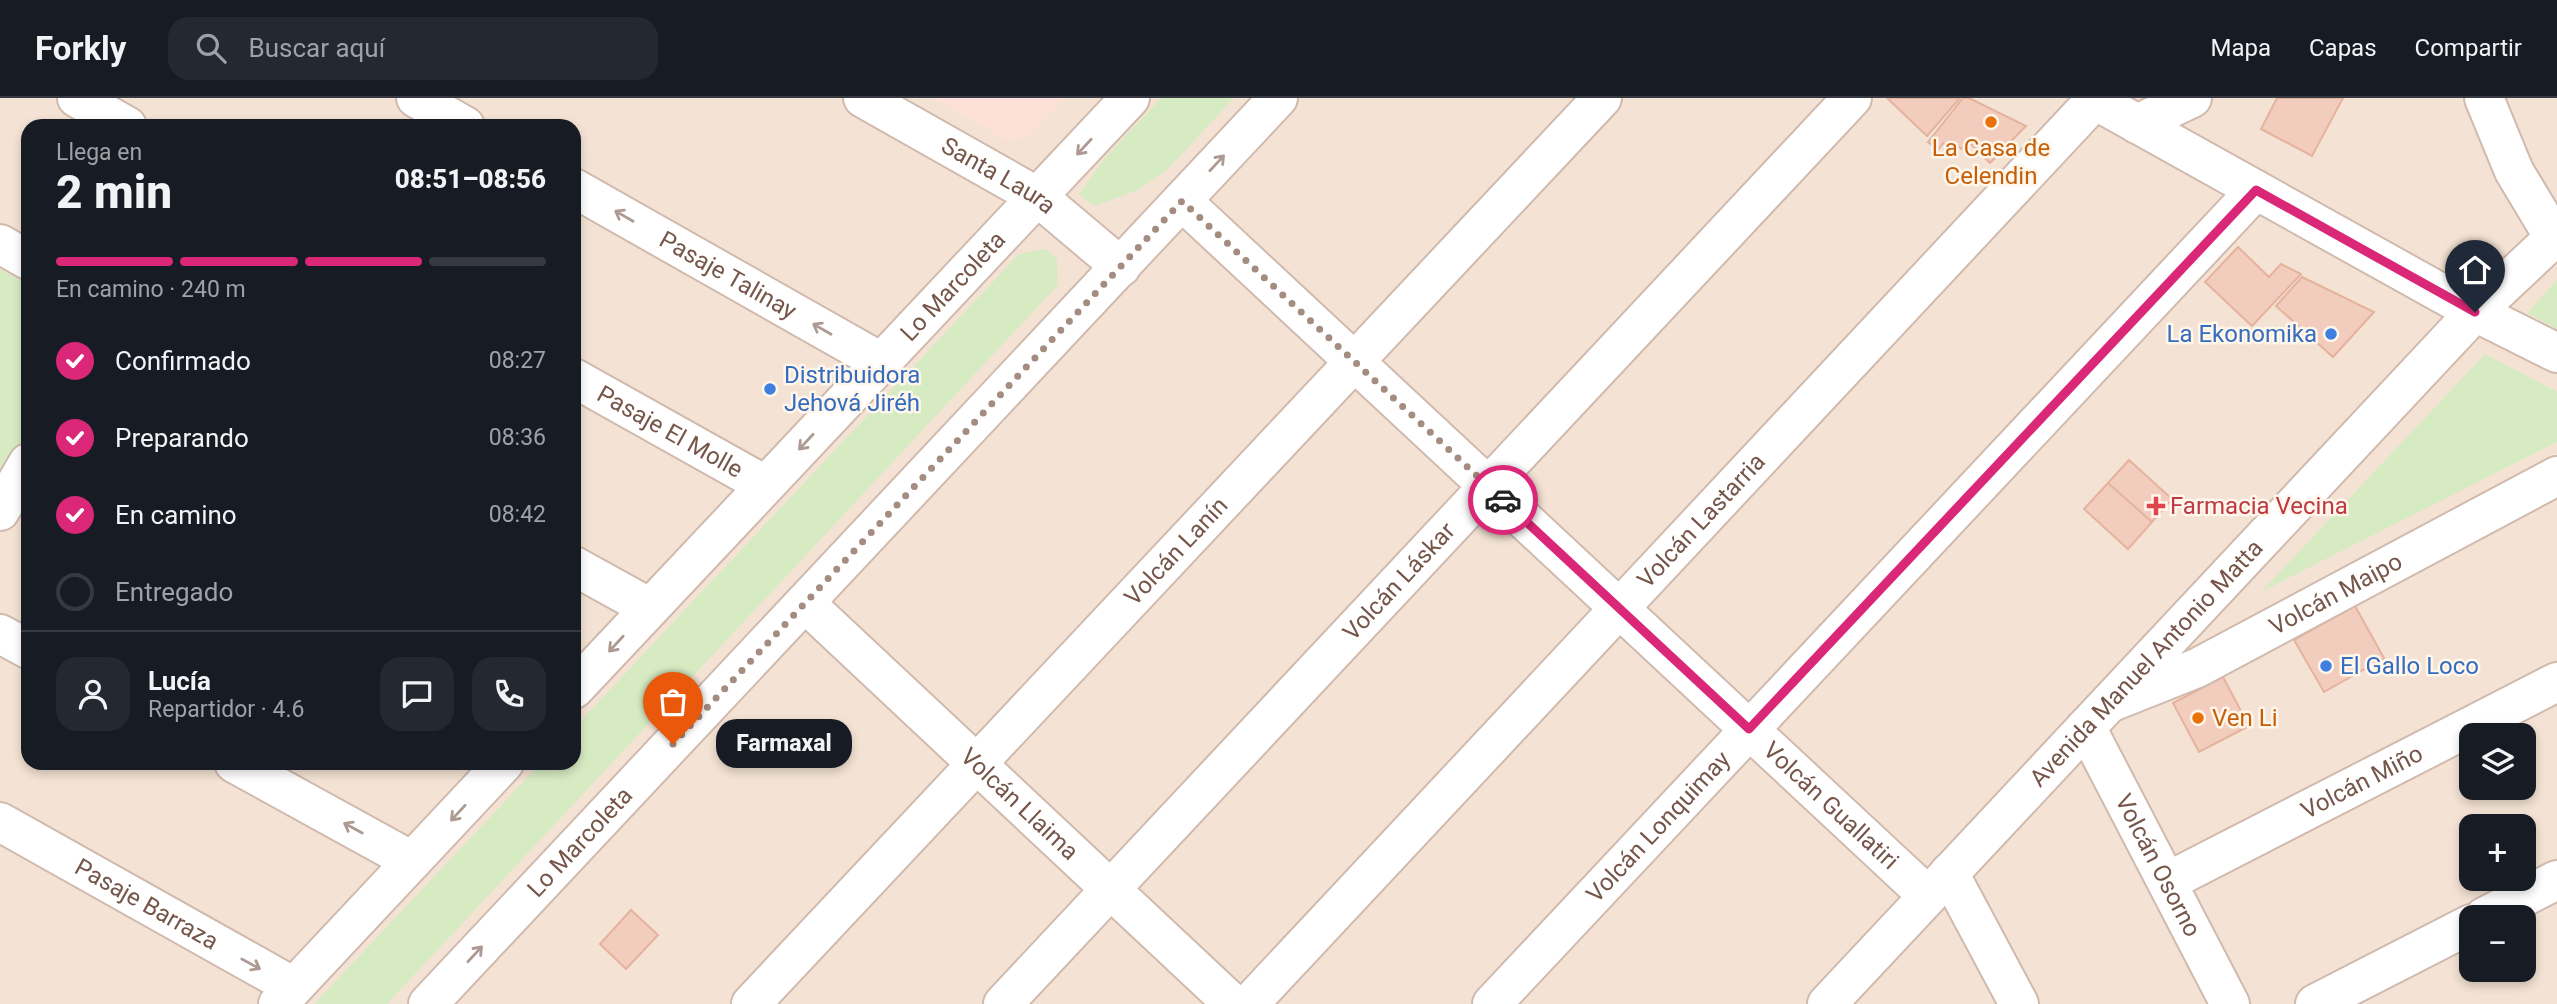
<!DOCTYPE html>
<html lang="es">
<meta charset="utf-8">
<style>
:root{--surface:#171b24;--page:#242831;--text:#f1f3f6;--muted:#9ea1a6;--line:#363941;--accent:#db2777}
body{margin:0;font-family:Roboto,sans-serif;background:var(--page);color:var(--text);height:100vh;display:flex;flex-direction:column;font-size:26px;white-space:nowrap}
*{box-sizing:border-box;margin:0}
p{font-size:23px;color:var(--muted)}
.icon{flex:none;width:38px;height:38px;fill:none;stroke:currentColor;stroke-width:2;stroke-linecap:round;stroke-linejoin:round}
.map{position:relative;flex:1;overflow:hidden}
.sheet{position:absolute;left:21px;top:21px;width:560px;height:651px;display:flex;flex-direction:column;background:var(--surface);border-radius:21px;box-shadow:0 4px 10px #0003}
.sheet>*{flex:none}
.controls{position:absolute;left:2459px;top:625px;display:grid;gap:14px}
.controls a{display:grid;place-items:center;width:77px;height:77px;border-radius:14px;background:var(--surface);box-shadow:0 4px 10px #0003;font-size:35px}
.pin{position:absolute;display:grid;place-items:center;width:60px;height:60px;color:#fff;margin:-72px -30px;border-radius:50% 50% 50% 0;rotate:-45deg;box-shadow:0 0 7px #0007}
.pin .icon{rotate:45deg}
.courier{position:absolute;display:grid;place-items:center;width:70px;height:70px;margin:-35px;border:5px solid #db2777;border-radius:50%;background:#fff;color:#222;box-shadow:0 2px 9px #0007}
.bubble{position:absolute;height:49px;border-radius:21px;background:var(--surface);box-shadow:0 4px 10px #0003;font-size:23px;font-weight:800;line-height:49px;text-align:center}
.overview em{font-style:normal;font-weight:800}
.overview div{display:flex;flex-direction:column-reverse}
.overview{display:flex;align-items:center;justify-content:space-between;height:119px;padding:0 35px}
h1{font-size:46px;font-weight:800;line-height:52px}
.bar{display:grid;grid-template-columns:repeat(4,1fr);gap:10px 7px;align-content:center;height:84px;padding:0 35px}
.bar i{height:9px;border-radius:5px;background:var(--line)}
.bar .on{background:var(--accent)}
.bar p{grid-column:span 4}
.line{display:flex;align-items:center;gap:18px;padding:0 35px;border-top:2px solid var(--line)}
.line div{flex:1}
.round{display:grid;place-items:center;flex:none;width:74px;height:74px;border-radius:21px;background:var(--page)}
ol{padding:0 35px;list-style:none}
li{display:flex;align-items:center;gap:21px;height:77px}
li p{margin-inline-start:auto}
li .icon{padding:7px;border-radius:50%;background:var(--accent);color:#fff;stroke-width:4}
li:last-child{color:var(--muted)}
li i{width:38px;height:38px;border:4px solid var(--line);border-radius:50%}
header{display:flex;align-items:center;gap:42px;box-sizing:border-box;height:98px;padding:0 35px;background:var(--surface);border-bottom:2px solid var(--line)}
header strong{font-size:33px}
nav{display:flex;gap:38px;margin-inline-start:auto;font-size:24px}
.search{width:490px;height:63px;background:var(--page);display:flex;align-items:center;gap:18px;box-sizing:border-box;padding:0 24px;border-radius:21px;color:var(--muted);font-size:26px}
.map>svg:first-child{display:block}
</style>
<header>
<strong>Forkly</strong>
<div class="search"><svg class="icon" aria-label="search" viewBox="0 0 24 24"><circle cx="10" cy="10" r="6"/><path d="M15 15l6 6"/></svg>Buscar aquí</div>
<nav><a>Mapa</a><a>Capas</a><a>Compartir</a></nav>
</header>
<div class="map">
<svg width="2557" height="906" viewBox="0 0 2557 906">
<rect width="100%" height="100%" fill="#fdf1e5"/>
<!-- residential -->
<path fill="#f4e3d4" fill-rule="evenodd" d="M 0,0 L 2557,0 L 2557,906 L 0,906 ZM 28,28 L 574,28 L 574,665 L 28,665 ZM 2471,637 L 2524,637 L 2524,690 L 2471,690 ZM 2471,728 L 2524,728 L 2524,780 L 2471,780 ZM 2471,819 L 2524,819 L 2524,872 L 2471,872 Z"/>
<!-- commercial -->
<path fill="#fde1d9" d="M 935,0 L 1064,0 L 1027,39 L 1008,43 Z"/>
<!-- green -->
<path fill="#d7ebc3" d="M 1161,0 L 1234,0 L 1167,72 L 1136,93 L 1094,108 L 1079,96 L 1104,61 Z
M 1046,151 L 1057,161 L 1058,187 L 387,906 L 314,906 L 541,665 L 574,665 L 574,630 L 1019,156 Z
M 0,171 L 28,187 L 28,332 L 0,381 Z
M 2557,182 L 2557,231 L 2527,215 Z
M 2485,256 L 2557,294 L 2557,344 L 2261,494 Z"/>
<!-- building -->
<path fill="#f2cdbd" stroke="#e5b29d" stroke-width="2" d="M 1887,0 L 1960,0 L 1927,38 Z
M 1963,0 L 1969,0 L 2026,28 L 1990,65 L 1969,44 L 1961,51 L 1952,43 L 1947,49 L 1943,45 L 1938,52 L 1928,44 Z
M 2277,0 L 2343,0 L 2312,58 L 2261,31 Z
M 2238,149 L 2269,179 L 2281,166 L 2301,176 L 2252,228 L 2205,184 Z
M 2302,179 L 2374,214 L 2333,259 L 2276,208 Z
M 2129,362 L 2172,401 L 2152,424 L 2108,385 Z
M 2108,385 L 2152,424 L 2128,451 L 2084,411 Z
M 2355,508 L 2384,560 L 2324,594 L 2294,542 Z
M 2223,579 L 2249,628 L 2199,654 L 2173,605 Z
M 631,812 L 658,837 L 626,871 L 600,846 Z"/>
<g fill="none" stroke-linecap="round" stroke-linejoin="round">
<!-- minor casing -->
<g stroke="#d0baae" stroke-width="42">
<g id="minor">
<path d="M 77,0 L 127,28"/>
<path d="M 416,0 L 465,28"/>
<path d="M 2484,0 L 2514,73 L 2553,138"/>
<path d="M 2137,26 L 2192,0"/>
<path id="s1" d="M 574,90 L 881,264"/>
<path id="s2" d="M 1182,103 L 1928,798"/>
<path d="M 0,146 L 28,162"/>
<path id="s3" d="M 574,280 L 765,387"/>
<path d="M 0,413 L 28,365"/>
<path d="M 574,468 L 650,510"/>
<path id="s4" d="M 805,505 L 1233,906"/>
<path d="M 0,536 L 28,551"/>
<path id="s5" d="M 2109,605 L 2197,570 L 2557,378"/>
<path id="s6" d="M 2086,629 L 2230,906"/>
<path d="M 234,665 L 412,763"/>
<path id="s7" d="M 0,724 L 294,889"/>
<path d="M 1949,775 L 2019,906"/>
<path id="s8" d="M 2167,784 L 2557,584"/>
<path d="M 2484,819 L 2557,782"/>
<path id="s9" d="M 751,906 L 1602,0"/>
<path id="s10" d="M 1003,906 L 1852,0"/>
<path id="s11" d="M 1249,906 L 2095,2"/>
<path id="s12" d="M 1492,906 L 2256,92"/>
<path d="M 2315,906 L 2471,826"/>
</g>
</g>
<!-- tertiary casing -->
<g stroke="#d0baae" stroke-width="42">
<g id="tertiary">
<path id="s13" d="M 863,0 L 1038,99 L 1121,169"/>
<path d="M 2091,0 L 2475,214 L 2557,255"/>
<path id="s14" d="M 574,591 L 1130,0"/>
<path d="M 278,906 L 504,665"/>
<path id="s15" d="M 428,906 L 1278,0"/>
<path id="s16" d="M 1827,906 L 2475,214 L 2557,137"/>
</g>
</g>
<!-- minor -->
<use href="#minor" stroke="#fff" stroke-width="38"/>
<!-- tertiary -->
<use href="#tertiary" stroke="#fff" stroke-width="38"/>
</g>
<!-- one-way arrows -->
<defs><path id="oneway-shaft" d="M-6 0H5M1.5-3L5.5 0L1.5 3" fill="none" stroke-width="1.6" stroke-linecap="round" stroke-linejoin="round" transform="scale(1.75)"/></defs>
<g stroke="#ad9a92">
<use href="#oneway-shaft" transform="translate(1084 49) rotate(133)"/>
<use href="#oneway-shaft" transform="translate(1217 65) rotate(-47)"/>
<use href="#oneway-shaft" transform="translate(624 118) rotate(-150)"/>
<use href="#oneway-shaft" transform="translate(822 231) rotate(-150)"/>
<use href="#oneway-shaft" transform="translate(806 344) rotate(133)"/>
<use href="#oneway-shaft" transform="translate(616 546) rotate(133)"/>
<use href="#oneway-shaft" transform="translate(458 715) rotate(133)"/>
<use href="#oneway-shaft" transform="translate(353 730) rotate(-151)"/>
<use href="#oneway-shaft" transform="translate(475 856) rotate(-47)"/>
<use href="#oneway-shaft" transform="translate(251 866) rotate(29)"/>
</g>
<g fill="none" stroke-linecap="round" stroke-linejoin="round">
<!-- done -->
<path stroke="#a58c80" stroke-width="7" stroke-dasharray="0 12.6" d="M 673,646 L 1182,103 L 1503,402"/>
<!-- route -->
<path stroke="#db2777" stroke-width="9" d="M 1503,402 L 1749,631 L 2256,92 L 2475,214"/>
</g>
<!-- markers -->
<g fill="#e8710a" stroke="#fff6ec" stroke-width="2.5">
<circle cx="1991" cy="24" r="7"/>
<circle cx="2198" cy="620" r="7"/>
</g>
<g fill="#3f7fe0" stroke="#fff6ec" stroke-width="2.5">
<circle cx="2331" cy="236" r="7"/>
<circle cx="770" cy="291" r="7"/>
<circle cx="2326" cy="568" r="7"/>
</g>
<path fill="#e0444e" stroke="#fff6ec" stroke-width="2.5" d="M2152.5 397.5h7v7h7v7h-7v7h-7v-7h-7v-7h7z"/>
<g text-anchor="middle" stroke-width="5" stroke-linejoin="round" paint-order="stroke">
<!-- food labels -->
<g font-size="24" fill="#c56008" stroke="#fff6ec">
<text x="1991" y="58">La Casa de<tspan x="1991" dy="28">Celendin</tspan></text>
<text x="2212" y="628" text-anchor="start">Ven Li</text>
</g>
<!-- street labels -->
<g font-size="24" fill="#76564a" stroke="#fff6ec">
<text dy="8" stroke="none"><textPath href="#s13" startOffset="156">Santa Laura</textPath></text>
<text dy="8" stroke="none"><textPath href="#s1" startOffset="177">Pasaje Talinay</textPath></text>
<text dy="8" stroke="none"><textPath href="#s14" startOffset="553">Lo Marcoleta</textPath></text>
<text dy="8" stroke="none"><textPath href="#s3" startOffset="110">Pasaje El Molle</textPath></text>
<text dy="8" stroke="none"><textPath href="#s11" startOffset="662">Volcán Lastarria</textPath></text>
<text dy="8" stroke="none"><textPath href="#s9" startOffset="621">Volcán Lanín</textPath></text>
<text dy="8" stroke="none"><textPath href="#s10" startOffset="579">Volcán Láskar</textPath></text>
<text dy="8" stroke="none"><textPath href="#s5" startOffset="252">Volcán Maipo</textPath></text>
<text dy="8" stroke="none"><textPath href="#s16" startOffset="467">Avenida Manuel Antonio Matta</textPath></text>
<text dy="8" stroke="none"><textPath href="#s8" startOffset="219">Volcán Miño</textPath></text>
<text dy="8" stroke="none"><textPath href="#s4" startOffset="294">Volcán Llaima</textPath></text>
<text dy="8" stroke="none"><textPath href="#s2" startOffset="887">Volcán Guallatiri</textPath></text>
<text dy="8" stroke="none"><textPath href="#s12" startOffset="243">Volcán Lonquimay</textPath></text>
<text dy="8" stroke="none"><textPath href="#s15" startOffset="222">Lo Marcoleta</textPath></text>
<text dy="8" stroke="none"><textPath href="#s6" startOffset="156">Volcán Osorno</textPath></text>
<text dy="8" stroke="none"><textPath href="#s7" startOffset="168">Pasaje Barraza</textPath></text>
</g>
<!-- shop labels -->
<g font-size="24" fill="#366cbe" stroke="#fff6ec" text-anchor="start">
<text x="2317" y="244" text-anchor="end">La Ekonomika</text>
<text x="784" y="285">Distribuidora<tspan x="784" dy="28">Jehová Jiréh</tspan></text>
<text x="2340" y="576">El Gallo Loco</text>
</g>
<!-- health labels -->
<g font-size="24" fill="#be3a42" stroke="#fff6ec" text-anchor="start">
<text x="2170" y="416">Farmacia Vecina</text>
</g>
</g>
</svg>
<div class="controls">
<a><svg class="icon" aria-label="layers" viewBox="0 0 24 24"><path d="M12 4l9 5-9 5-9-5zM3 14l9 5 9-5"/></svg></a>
<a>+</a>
<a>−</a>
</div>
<div class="pin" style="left:673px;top:646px;background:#ea580c"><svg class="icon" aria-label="bag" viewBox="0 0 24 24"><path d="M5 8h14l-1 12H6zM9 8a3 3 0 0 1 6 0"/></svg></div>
<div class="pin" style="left:2475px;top:214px;background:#1f2937"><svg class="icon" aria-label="home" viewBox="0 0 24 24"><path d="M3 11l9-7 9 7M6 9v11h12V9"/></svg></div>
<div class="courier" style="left:1503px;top:402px"><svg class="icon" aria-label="car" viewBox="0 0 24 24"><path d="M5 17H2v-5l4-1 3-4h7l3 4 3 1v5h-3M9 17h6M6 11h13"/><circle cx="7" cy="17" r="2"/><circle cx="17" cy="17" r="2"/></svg></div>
<div class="bubble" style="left:716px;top:621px;width:136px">Farmaxal</div>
<section class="sheet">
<div class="overview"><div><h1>2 min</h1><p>Llega en</p></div><em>08:51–08:56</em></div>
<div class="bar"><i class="on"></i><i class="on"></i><i class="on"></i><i></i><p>En camino · 240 m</p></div>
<ol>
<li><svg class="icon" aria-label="check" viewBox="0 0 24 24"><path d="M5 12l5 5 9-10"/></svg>Confirmado<p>08:27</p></li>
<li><svg class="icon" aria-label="check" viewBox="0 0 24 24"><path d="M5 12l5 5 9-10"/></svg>Preparando<p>08:36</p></li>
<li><svg class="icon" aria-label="check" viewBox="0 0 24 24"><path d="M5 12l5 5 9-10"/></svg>En camino<p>08:42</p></li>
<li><i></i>Entregado</li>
</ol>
<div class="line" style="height:126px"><a class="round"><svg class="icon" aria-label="person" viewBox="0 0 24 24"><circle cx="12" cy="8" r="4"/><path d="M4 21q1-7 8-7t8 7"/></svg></a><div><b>Lucía</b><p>Repartidor · 4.6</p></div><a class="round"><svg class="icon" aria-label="chat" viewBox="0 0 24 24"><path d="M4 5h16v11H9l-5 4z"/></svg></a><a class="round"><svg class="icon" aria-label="phone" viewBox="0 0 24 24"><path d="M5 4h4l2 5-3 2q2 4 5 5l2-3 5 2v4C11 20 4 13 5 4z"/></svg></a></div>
</section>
</div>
